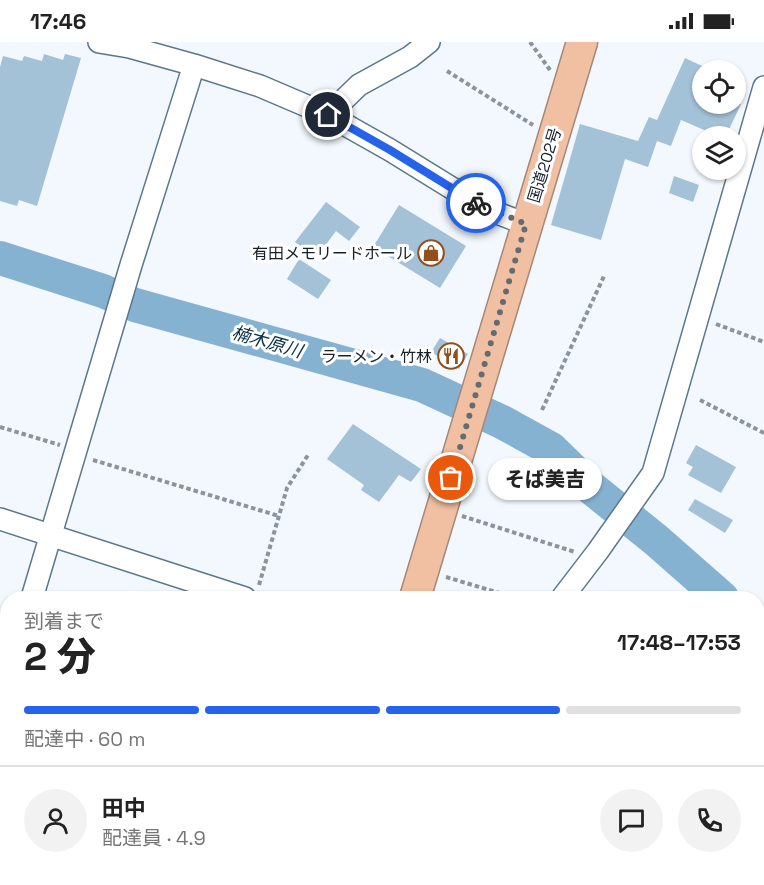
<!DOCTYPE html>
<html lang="ja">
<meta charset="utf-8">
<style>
:root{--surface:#fff;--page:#f2f2f2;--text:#222;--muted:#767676;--line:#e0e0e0;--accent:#2563eb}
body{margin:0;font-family:"Space Grotesk","Noto Sans JP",sans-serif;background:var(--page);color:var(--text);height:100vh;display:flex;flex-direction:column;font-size:22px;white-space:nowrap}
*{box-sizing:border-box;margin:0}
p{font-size:20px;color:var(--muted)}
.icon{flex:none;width:33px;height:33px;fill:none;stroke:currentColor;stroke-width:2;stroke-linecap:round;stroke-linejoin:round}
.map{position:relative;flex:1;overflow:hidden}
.details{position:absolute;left:0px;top:549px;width:765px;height:294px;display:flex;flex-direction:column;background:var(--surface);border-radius:24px 24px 0 0;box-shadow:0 2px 4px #0004}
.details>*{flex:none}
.tools{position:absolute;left:692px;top:18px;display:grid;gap:12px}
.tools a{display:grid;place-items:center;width:54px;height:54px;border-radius:50%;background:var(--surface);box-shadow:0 2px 4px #0004;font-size:30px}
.pin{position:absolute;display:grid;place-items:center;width:51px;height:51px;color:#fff;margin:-26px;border:3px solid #fff;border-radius:50%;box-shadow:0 2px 6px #0007}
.courier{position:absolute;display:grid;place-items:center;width:60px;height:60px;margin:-30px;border:4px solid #2563eb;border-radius:50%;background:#fff;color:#222;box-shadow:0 2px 8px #0007}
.bubble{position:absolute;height:42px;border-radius:21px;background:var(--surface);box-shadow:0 2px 4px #0004;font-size:20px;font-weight:800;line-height:42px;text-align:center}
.summary em{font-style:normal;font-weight:800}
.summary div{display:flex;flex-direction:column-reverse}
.summary{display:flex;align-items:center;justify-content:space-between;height:102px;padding:0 24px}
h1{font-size:39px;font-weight:800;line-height:45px}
.bar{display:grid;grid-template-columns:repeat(4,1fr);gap:9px 6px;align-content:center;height:72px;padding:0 24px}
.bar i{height:8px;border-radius:4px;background:var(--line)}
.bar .selected{background:var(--accent)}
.bar p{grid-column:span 4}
.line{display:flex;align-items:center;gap:15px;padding:0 24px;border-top:2px solid var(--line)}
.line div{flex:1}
.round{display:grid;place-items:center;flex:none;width:63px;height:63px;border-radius:32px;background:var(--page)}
.status{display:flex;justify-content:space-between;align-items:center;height:42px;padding:0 30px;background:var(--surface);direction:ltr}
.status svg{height:16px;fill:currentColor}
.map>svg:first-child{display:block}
</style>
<div class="status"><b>17:46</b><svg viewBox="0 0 49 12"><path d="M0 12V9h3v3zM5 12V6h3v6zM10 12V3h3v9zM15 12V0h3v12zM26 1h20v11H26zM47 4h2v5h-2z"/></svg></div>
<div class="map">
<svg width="764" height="843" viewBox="0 0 764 843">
<rect width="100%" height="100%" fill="#f2f8fd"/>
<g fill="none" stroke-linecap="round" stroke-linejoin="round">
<!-- river -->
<path stroke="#86b2d2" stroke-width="34" d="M 0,216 L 103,249 L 135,263 L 422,343 L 502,380 L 551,407 L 589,444 L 656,498 L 722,556
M 758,588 L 764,594
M 758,666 L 764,658
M 586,843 L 591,836"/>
</g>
<!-- building -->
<path fill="#a3c1d7" d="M 44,12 L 63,18 L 65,12 L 81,16 L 37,164 L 19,158 L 17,164 L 0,159 L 0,25 L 3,14 L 22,19 L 24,14 L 42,19 Z
M 685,16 L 702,24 L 702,62 L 741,62 L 726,94 L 718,94 L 681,78 L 671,104 L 657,99 L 648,125 L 625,117 L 601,198 L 551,183 L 580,82 L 638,99 L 649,75 L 657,78 Z
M 674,134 L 699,143 L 693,160 L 669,151 Z
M 326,160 L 360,185 L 349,199 L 336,189 L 316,216 L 295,200 Z
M 399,163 L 466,204 L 440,246 L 373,205 Z
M 299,217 L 331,238 L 318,257 L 287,237 Z
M 440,296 L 468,312 L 459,327 L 431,310 Z
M 353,382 L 421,427 L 411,440 L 399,433 L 379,460 L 361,448 L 364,443 L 327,417 Z
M 696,403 L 736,425 L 721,451 L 688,433 L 693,425 L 686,421 Z
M 695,457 L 733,478 L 725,491 L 688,468 Z"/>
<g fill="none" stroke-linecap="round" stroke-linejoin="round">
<!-- minor casing -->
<g stroke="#5c778b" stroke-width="24">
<path id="minor" d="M 99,0 L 129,5 L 194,23 L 260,44 L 328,73 L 390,108 L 484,166 L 526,182
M 328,73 L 359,43 L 410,15 L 429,0
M 0,477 L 245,556
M 32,556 L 131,223 L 194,23
M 562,556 L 598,509 L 653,431 L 764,45
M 0,669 L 8,642"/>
</g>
<!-- highway casing -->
<g stroke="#a48878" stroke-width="33">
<path id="highway" d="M 415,556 L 582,0
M 328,843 L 331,836"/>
</g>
<!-- path -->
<path stroke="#8b949a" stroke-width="4" stroke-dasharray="4.5 3" stroke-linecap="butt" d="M 530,0 L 550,28
M 447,29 L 533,83
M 716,282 L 764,300
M 700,358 L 764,391
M 542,368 L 605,232
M 0,385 L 60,403
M 93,418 L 279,474
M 462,474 L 575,510
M 446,535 L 516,556
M 259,543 L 287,446 L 308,413
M 2,714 L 8,716"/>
<!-- minor -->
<use href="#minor" stroke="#fff" stroke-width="21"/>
<!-- highway -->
<use href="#highway" stroke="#f1c0a2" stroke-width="30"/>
</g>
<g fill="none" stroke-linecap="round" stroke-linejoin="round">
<!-- done -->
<path stroke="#636c73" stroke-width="6" stroke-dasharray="0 10.8" d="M 451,436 L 526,182 L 476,161"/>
<!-- route -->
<path stroke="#2563eb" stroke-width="8" d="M 328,73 L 390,108 L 476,161"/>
</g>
<!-- icons -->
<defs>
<g id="shop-ring" transform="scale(1.35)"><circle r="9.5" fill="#fff" stroke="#914f1e" stroke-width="1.5"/><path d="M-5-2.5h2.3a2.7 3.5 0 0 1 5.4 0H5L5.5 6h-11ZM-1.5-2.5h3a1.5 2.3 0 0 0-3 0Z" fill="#914f1e"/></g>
<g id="restaurant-ring" transform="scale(1.35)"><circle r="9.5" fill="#fff" stroke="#914f1e" stroke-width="1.5"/><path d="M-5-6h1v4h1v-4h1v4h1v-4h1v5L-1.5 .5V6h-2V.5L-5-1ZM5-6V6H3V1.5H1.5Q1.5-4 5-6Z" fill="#914f1e"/></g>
</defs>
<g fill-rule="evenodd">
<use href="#shop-ring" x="431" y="211"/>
<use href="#restaurant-ring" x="451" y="314"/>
</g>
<g text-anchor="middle" stroke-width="6" stroke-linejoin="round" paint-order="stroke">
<!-- street labels -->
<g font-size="16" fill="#162129" stroke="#fff">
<text transform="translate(544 123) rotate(-73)" y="6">国道202号</text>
</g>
<!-- poi labels -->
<g font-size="16" fill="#162129" stroke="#fff" text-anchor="end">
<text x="412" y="217">有田メモリードホール</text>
<text x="432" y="320">ラーメン・竹林</text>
</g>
<!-- water labels -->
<g font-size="18" font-style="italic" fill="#0b3046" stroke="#fff">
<text transform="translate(267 300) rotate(16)" y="6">楠木原川</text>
</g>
</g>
</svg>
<div class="tools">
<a><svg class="icon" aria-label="locate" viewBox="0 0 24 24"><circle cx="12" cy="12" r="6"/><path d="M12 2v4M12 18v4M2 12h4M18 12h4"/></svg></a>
<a><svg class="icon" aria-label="layers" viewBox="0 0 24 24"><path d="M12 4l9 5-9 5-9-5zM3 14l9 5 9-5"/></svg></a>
</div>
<div class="pin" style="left:451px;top:436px;background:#ea580c"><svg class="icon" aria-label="bag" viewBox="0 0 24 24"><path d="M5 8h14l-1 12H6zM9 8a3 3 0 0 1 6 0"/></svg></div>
<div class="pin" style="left:328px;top:73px;background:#1f2937"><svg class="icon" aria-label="home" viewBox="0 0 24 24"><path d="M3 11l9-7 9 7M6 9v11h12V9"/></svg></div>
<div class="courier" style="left:476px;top:161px"><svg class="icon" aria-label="bike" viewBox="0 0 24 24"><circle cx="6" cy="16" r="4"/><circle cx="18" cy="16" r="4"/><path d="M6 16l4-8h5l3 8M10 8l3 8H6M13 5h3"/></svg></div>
<div class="bubble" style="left:488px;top:416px;width:114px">そば美吉</div>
<section class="details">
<div class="summary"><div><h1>2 分</h1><p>到着まで</p></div><em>17:48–17:53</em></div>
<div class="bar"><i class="selected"></i><i class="selected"></i><i class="selected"></i><i></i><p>配達中 · 60 m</p></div>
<div class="line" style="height:108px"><a class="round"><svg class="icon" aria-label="person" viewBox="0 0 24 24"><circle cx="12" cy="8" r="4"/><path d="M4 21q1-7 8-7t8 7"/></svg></a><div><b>田中</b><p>配達員 · 4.9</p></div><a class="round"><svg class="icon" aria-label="chat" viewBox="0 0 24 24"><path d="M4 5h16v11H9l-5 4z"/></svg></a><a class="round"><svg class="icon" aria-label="phone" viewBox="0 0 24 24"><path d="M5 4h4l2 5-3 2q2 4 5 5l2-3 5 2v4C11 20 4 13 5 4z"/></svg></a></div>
</section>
</div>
